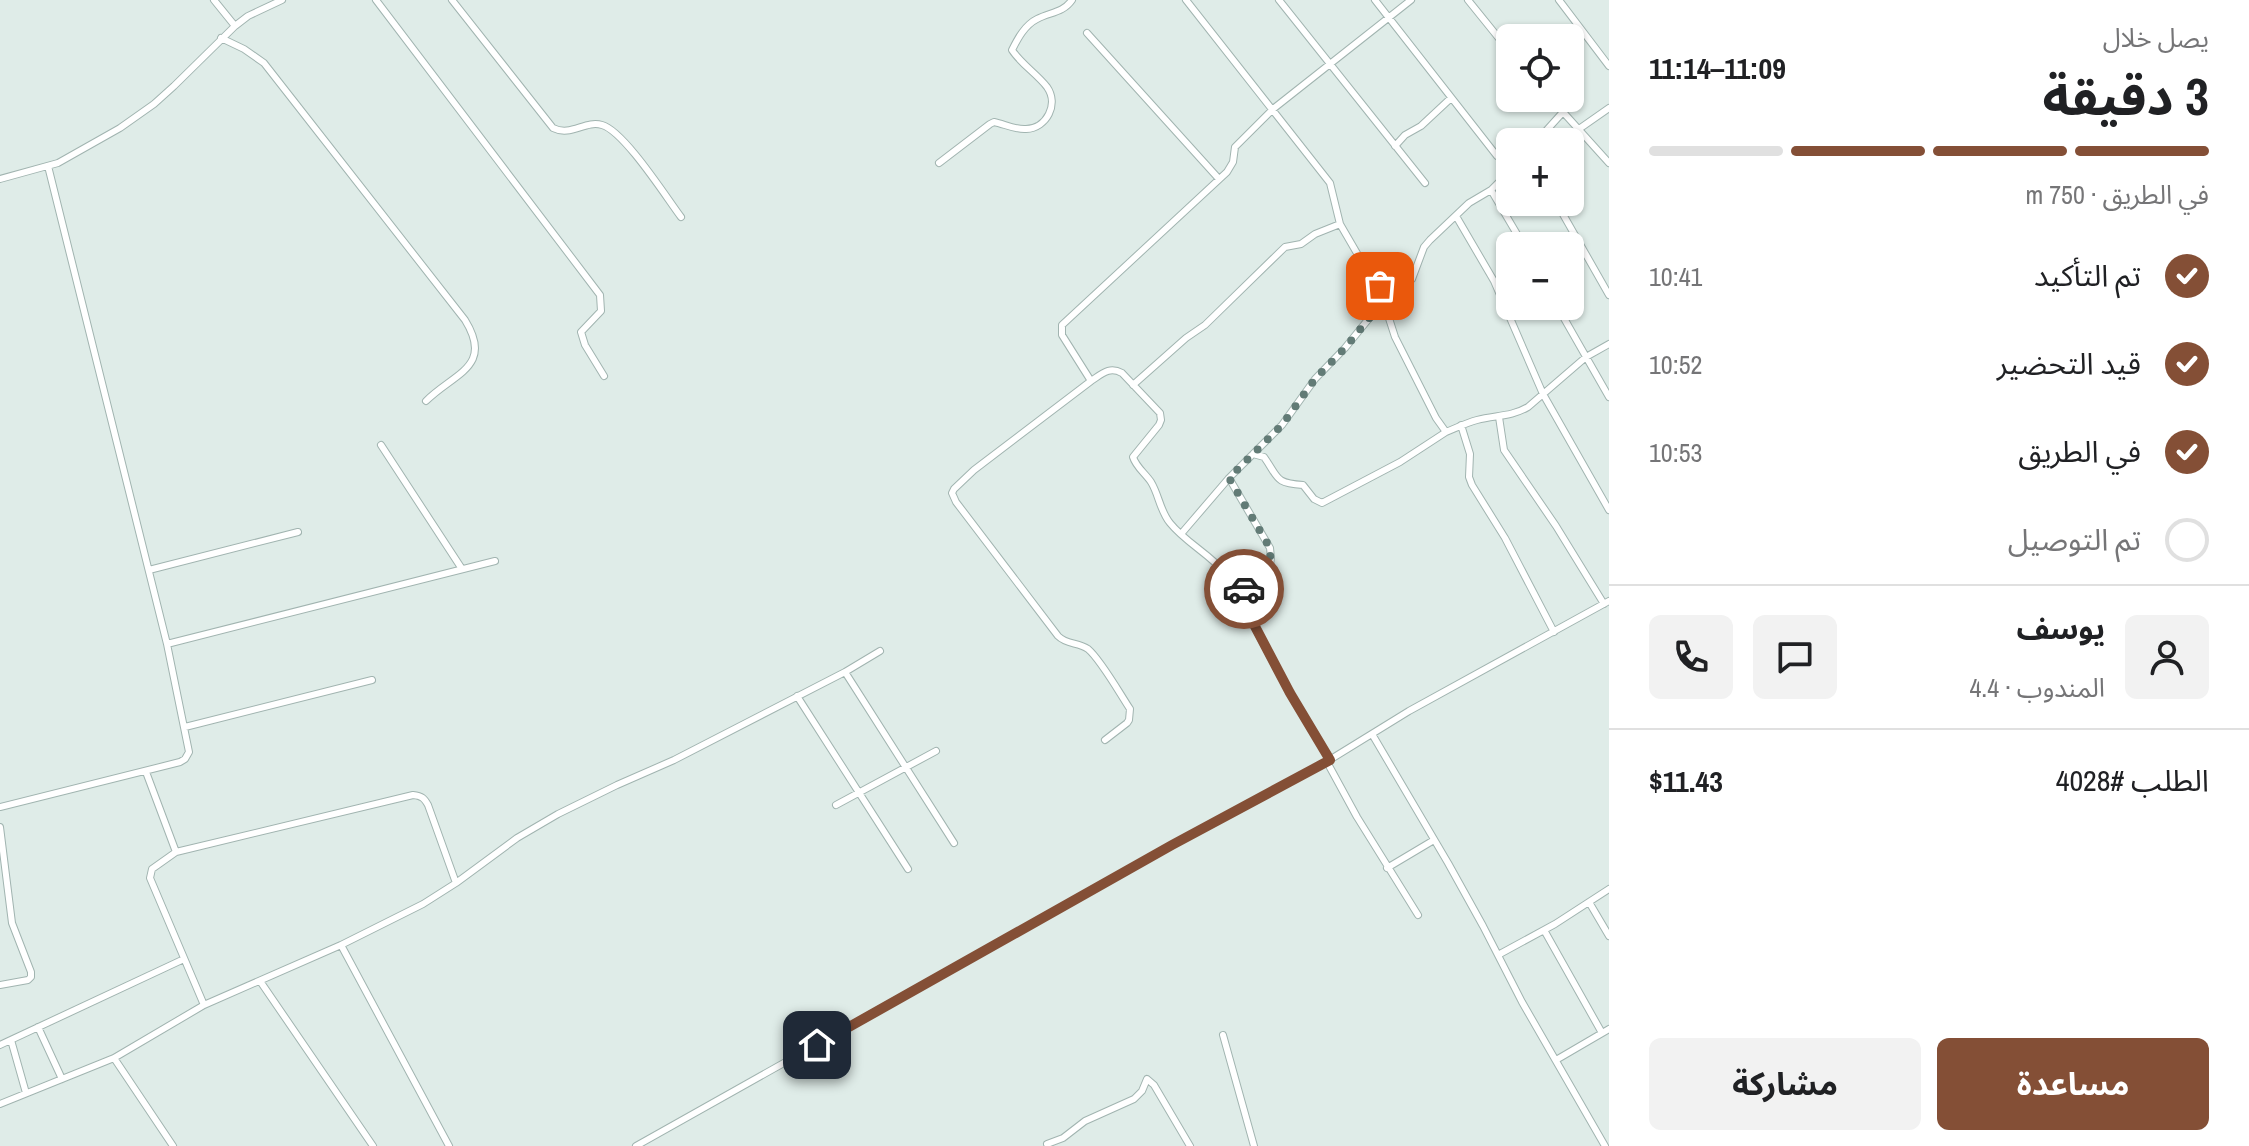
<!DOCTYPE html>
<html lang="ar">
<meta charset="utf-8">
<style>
:root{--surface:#fff;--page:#f2f2f2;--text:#202124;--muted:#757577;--line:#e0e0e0;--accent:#844f36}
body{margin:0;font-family:"Archivo Narrow","Noto Sans Arabic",sans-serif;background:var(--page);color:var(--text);direction:rtl;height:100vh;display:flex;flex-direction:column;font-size:30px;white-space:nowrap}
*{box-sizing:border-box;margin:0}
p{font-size:26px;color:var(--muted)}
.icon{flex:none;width:44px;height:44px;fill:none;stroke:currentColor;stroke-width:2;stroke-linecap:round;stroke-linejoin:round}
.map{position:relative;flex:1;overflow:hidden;direction:ltr}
.side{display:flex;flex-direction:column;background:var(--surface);width:640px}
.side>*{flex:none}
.tools{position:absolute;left:1496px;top:24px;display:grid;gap:16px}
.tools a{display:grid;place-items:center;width:88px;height:88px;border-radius:12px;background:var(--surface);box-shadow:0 2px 6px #0004;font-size:40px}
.pin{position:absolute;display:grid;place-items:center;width:68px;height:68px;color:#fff;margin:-34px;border-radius:16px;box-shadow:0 4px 12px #0006}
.courier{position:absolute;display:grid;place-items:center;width:80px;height:80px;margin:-40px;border:6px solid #844f36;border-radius:50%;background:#fff;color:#222;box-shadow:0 2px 10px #0007}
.overview em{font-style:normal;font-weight:700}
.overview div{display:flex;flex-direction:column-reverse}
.overview{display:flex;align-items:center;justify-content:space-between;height:136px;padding:0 40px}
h1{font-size:52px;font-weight:700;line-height:60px}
.bar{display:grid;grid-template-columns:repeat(4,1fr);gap:12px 8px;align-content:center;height:96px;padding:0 40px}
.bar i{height:10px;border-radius:6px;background:var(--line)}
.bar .on{background:var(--accent)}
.bar p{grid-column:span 4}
.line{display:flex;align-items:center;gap:20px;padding:0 40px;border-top:2px solid var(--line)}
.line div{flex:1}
.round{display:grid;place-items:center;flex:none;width:84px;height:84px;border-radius:12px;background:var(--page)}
ol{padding:0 40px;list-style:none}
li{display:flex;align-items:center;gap:24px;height:88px}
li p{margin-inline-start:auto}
li .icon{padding:8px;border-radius:50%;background:var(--accent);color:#fff;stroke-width:4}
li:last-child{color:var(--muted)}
li i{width:44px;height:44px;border:4px solid var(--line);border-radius:50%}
.action{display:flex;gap:16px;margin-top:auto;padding:16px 40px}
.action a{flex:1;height:92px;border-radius:12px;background:var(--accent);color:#fff;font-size:32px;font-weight:700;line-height:92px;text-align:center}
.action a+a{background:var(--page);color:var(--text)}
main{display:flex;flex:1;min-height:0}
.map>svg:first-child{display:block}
</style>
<main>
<section class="side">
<div class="overview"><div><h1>3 دقيقة</h1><p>يصل خلال</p></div><em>11:09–11:14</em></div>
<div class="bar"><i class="on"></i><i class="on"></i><i class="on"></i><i></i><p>في الطريق · 750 m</p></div>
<ol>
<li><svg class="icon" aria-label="check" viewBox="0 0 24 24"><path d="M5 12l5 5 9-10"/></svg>تم التأكيد<p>10:41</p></li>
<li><svg class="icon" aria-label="check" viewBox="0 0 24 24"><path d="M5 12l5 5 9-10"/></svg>قيد التحضير<p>10:52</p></li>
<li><svg class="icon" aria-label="check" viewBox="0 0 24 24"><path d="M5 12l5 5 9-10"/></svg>في الطريق<p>10:53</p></li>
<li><i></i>تم التوصيل</li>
</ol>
<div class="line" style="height:144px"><a class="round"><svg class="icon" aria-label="person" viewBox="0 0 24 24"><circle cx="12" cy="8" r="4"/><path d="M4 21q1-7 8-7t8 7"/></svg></a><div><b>يوسف</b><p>المندوب · 4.4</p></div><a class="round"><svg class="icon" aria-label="chat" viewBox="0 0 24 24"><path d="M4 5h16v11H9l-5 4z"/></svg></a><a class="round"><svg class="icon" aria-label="phone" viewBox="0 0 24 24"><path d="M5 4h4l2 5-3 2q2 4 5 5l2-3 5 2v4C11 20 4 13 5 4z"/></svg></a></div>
<div class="line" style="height:104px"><div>الطلب #4028</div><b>$11.43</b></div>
<div class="action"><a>مساعدة</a><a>مشاركة</a></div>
</section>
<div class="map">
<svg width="1609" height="1146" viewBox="0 0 1609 1146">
<rect width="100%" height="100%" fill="#dfece8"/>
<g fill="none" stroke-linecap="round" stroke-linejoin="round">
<!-- street casing -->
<g stroke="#a1b4b0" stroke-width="8">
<path id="street" d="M 214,0 L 235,26
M 376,0 L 600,295 L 601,311 L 581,332 L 585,345 L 604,376
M 452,0 L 553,128 C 571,137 585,120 602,125 C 624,131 666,197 681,217
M 1186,0 L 1330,183 L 1340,224 L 1358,255 L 1376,278 L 1395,337 L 1436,418 L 1446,432 C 1456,428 1466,423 1477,420 C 1495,415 1511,417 1528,407 L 1586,357 L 1609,344
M 1279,0 L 1425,183
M 1375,0 L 1497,156
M 1468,0 L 1510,52
M 1559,0 L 1609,66
M 1087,33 L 1219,179
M 221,38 L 244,49 L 264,63 L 465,320 C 494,367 454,373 426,401
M 1563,112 L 1609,163
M 1579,129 L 1609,108
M 1536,142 L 1563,112 L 1551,98
M 1395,146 L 1405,135 L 1421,126 L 1451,98
M 939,163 L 990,124 L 994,122 C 1004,124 1016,130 1026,129 C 1047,128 1059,104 1047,87 C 1037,74 1021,64 1012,50 C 1018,38 1025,25 1037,19 C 1050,12 1063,13 1072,0
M 1510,171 L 1491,190 L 1524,246
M 0,179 L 58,163 L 120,128 L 154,104 L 174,86 L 235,26 L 248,16 L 282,0
M 1556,202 L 1609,295
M 1456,216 L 1494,281 L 1543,394 L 1609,510
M 1557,306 L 1609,397
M 1091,381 L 974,470 L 954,489 L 952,493 L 956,502 L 1058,636 C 1067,645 1078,642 1088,649 C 1101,660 1120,694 1130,709 L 1129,720 L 1127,723 L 1105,740
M 1133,385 L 1186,338 L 1205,325 L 1285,247 L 1301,244 L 1315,234 L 1340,224
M 1499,417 L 1504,450 L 1556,526 L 1604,604
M 1461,425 L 1470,454 L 1469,477 L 1472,485 L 1505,538 L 1554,632
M 381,445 L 462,569
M 1253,454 L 1264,457 C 1279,478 1274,483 1303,485 L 1314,499 L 1322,503 L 1400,462 L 1446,432
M 1229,478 L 1270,548 L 1271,558 L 1270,565 L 1238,594
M 1181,534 L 1229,478 L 1282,425 L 1315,379 L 1345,348 L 1384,300 L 1412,279 L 1424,247 L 1430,240 L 1469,203 L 1491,190
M 149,570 L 298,532
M 167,644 L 495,561
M 845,672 L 954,843
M 797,696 L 908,869
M 185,727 L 372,680
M 1372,734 L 1448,863 L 1483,926 L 1522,1002 L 1605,1146
M 1330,760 L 1290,693 L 1226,574 C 1210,554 1186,543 1170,523 C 1160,511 1159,495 1151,482 C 1145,473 1136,467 1133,457 L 1159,425 L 1161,420 L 1160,413 L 1122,373 C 1109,366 1102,374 1091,381 L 1062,335 L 1062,325 L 1227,172 L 1233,162 L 1235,147 L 1273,109 L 1411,0
M 1327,762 L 1357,817 L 1418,915
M 146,772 L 176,852
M 836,805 L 936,751
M 0,807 L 180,762 L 185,759 L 189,752 L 167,644 L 48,166
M 0,827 L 12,923 L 31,972 L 31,977 L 28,980 L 0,985
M 1387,868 L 1434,840
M 1589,902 L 1609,936
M 1544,930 L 1602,1033
M 341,945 L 449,1146
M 1498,955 L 1555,924 L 1609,889
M 260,981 L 373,1146
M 204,1005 L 150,878 L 152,869 L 176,852 L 413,795 C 422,796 424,798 428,805 L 456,883
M 38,1027 L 62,1079
M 1223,1035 L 1254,1146
M 11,1040 L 26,1093
M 0,1045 L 184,959
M 114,1058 L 173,1146
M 1556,1060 L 1609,1029
M 0,1104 L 114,1058 L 204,1005 L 341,945 L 423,904 L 456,883 L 517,838 L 558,814 L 617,785 L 674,760 L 845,672 L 880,651
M 1047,1144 L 1063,1138 L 1085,1121 L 1134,1099 L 1142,1091 L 1147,1079 L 1154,1085 L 1190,1146
M 636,1146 L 1172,845 L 1323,764 L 1409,711 L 1609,601"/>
</g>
<!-- street -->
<use href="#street" stroke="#fff" stroke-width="6"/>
</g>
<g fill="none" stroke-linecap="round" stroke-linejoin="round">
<!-- done -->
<path stroke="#627b76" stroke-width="8" stroke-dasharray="0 14.4" d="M 1244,589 C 1258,576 1273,568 1270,548 L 1229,478 L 1282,425 L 1315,379 L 1345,348 L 1384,300 L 1380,286"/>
<!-- route -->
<path stroke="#844f36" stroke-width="10" d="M 817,1045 L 1172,845 L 1330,760 L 1290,693 L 1238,594 L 1244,589"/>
</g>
</svg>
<div class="tools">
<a><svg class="icon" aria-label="locate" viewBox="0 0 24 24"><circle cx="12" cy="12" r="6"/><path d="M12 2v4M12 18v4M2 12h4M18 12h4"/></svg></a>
<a>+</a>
<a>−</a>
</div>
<div class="pin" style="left:1380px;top:286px;background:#ea580c"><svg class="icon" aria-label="bag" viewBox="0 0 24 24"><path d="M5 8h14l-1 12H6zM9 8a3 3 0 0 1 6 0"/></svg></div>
<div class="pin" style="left:817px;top:1045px;background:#1f2937"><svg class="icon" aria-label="home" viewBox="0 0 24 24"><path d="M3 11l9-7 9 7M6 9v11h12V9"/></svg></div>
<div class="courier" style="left:1244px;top:589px"><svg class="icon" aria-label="car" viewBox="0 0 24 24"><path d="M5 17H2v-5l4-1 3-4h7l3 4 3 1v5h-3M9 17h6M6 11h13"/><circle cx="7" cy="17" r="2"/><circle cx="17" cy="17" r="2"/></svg></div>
</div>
</main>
